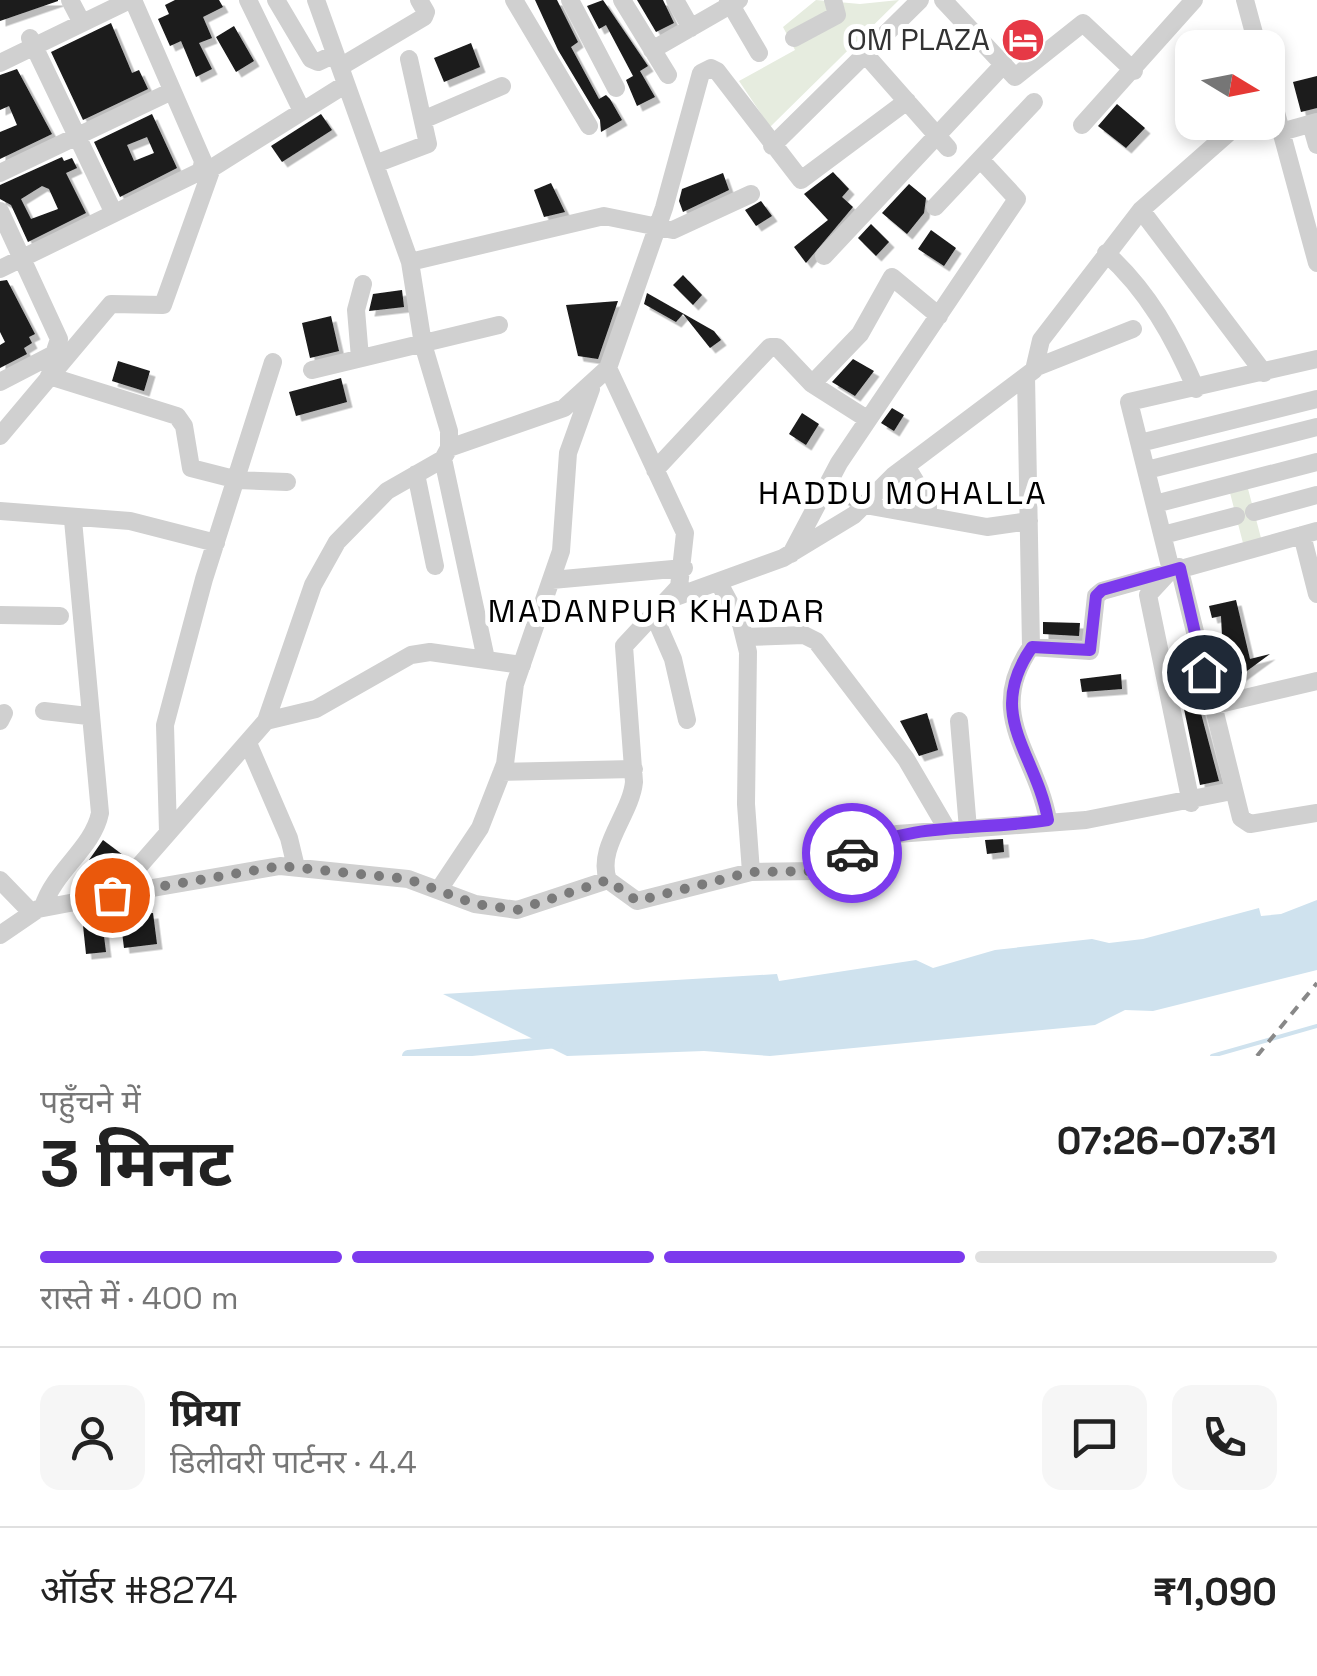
<!DOCTYPE html>
<html lang="hi">
<meta charset="utf-8">
<style>
:root{--surface:#fff;--page:#f6f6f6;--text:#222;--muted:#767676;--line:#e0e0e0;--accent:#7c3aed}
body{margin:0;font-family:"Space Grotesk","Noto Sans Devanagari",sans-serif;background:var(--page);color:var(--text);height:100vh;display:flex;flex-direction:column;font-size:38px;white-space:nowrap}
*{box-sizing:border-box;margin:0}
p{font-size:32px;color:var(--muted)}
.icon{flex:none;width:55px;height:55px;fill:none;stroke:currentColor;stroke-width:2;stroke-linecap:round;stroke-linejoin:round}
.map{position:relative;height:1056px;overflow:hidden}
.panel{display:flex;flex-direction:column;background:var(--surface);flex:1}
.panel>*{flex:none}
.needle{width:65px;rotate:100deg}
.controls{position:absolute;left:1175px;top:30px;display:grid;gap:20px}
.controls a{display:grid;place-items:center;width:110px;height:110px;border-radius:20px;background:var(--surface);box-shadow:0 5px 15px #0003;font-size:50px}
.pin{position:absolute;display:grid;place-items:center;width:85px;height:85px;color:#fff;margin:-42px;border:5px solid #fff;border-radius:50%;box-shadow:0 2px 10px #0007}
.courier{position:absolute;display:grid;place-items:center;width:100px;height:100px;margin:-50px;border:8px solid #7c3aed;border-radius:50%;background:#fff;color:#222;box-shadow:0 2px 12px #0007}
.headline em{font-style:normal;font-weight:700}
.headline div{display:flex;flex-direction:column-reverse}
.headline{display:flex;align-items:center;justify-content:space-between;height:170px;padding:0 40px}
h1{font-size:65px;font-weight:700;line-height:75px}
.bar{display:grid;grid-template-columns:repeat(4,1fr);gap:15px 10px;align-content:center;height:120px;padding:0 40px}
.bar i{height:12px;border-radius:8px;background:var(--line)}
.bar .selected{background:var(--accent)}
.bar p{grid-column:span 4}
.line{display:flex;align-items:center;gap:25px;padding:0 40px;border-top:2px solid var(--line)}
.line div{flex:1}
.round{display:grid;place-items:center;flex:none;width:105px;height:105px;border-radius:20px;background:var(--page)}
.map>svg:first-child{display:block}
</style>
<div class="map">
<svg width="1317" height="1056" viewBox="0 0 1317 1056">
<defs>
<filter id="shadow"><feDropShadow dx="5.5" dy="5.5" stdDeviation="0" flood-color="#0004"/></filter>
</defs>
<rect width="100%" height="100%" fill="#fff"/>
<!-- green -->
<path fill="#e6ecdf" d="M 816,0 L 860,4 L 899,0 L 770,127 L 739,81 L 795,50 L 783,27 Z
M 1247,485 L 1261,538 L 1243,543 L 1229,489 Z"/>
<!-- water -->
<path fill="#cfe2ee" d="M 1317,900 L 1317,970 L 1153,1011 L 1125,1010 L 1095,1025 L 770,1056 L 704,1051 L 567,1056 L 443,994 L 777,974 L 779,981 L 916,960 L 933,968 L 995,950 L 1092,939 L 1109,943 L 1143,939 L 1259,908 L 1261,916 L 1281,914 Z"/>
<g fill="none" stroke-linecap="round" stroke-linejoin="round">
<!-- stream -->
<path stroke="#cfe2ee" stroke-width="4" d="M 1212,1056 L 1317,1026"/>
<!-- canal -->
<path stroke="#cfe2ee" stroke-width="12" d="M 408,1056 L 557,1042"/>
</g>
<!-- building -->
<path fill="#1a1a1a" fill-rule="evenodd" filter="url(#shadow)" d="M 0,0 L 58,0 L 58,1 L 0,21 Z
M 175,0 L 219,0 L 223,7 L 203,17 L 212,38 L 199,43 L 212,69 L 196,77 L 181,41 L 170,46 L 158,19 L 169,14 L 165,5 Z
M 535,0 L 557,0 L 578,42 L 571,47 L 599,99 L 606,95 L 610,99 L 622,120 L 601,132 L 600,120 L 558,50 Z
M 603,0 L 648,66 L 640,71 L 655,97 L 637,106 L 626,80 L 633,76 L 606,25 L 599,29 L 587,6 Z
M 637,0 L 663,0 L 674,23 L 656,32 Z
M 111,23 L 132,73 L 139,70 L 148,89 L 83,120 L 51,52 Z
M 234,26 L 254,61 L 236,72 L 216,37 Z
M 471,43 L 480,67 L 444,82 L 434,58 Z
M 17,69 L 52,134 L 0,159 L 0,132 L 17,125 L 9,106 L 0,110 L 0,75 Z
M 1317,76 L 1317,108 L 1301,112 L 1293,82 Z
M 1117,104 L 1145,128 L 1126,148 L 1098,126 Z
M 152,114 L 177,168 L 120,197 L 94,142 ZM 147,137 L 154,153 L 134,161 L 127,145 Z
M 321,114 L 332,130 L 282,162 L 271,146 Z
M 62,157 L 64,161 L 72,158 L 77,168 L 66,173 L 86,213 L 28,242 L 11,205 L 0,199 L 0,185 ZM 42,186 L 49,189 L 58,209 L 31,219 L 21,199 Z
M 833,172 L 849,189 L 842,197 L 853,207 L 806,263 L 794,247 L 828,220 L 804,194 Z
M 723,173 L 729,190 L 683,212 L 679,201 L 682,189 Z
M 551,183 L 565,212 L 544,217 L 534,190 Z
M 909,184 L 926,198 L 924,213 L 907,234 L 882,213 Z
M 761,201 L 772,216 L 756,226 L 745,210 Z
M 871,224 L 889,242 L 876,256 L 858,238 Z
M 931,230 L 956,248 L 944,266 L 918,249 Z
M 683,275 L 702,295 L 693,305 L 673,285 Z
M 7,280 L 35,334 L 29,337 L 32,343 L 24,348 L 27,354 L 0,368 L 0,345 L 5,342 L 0,332 L 0,281 Z
M 402,290 L 404,307 L 369,311 L 373,294 Z
M 647,293 L 714,331 L 721,340 L 710,348 L 683,314 L 676,322 L 644,304 Z
M 618,301 L 598,359 L 578,356 L 566,305 Z
M 331,316 L 339,351 L 310,358 L 302,323 Z
M 853,359 L 874,371 L 855,396 L 832,382 Z
M 118,361 L 150,371 L 144,391 L 112,381 Z
M 341,378 L 347,402 L 296,416 L 289,392 Z
M 892,408 L 904,415 L 894,431 L 881,423 Z
M 802,413 L 819,424 L 806,445 L 789,434 Z
M 843,481 L 857,494 L 848,503 L 836,495 Z
M 1236,600 L 1250,659 L 1270,654 L 1236,679 L 1223,657 L 1221,616 L 1212,618 L 1209,606 Z
M 1043,622 L 1080,623 L 1079,636 L 1043,634 Z
M 1121,674 L 1122,689 L 1082,692 L 1080,679 Z
M 1199,706 L 1219,781 L 1200,785 L 1184,709 Z
M 927,713 L 938,750 L 919,756 L 900,721 Z
M 1003,839 L 1004,852 L 987,854 L 985,840 Z
M 103,840 L 127,858 L 111,877 L 89,860 Z
M 101,913 L 106,952 L 86,954 L 82,916 Z
M 153,913 L 157,944 L 124,948 L 122,932 L 131,931 L 129,916 Z"/>
<g fill="none" stroke-linecap="round" stroke-linejoin="round">
<!-- minor -->
<path stroke="#d0d0d0" stroke-width="18" d="M 70,0 L 82,23
M 248,0 L 302,111
M 276,0 L 311,59 L 318,62 L 335,54
M 514,0 L 589,126
M 570,0 L 616,88
M 622,0 L 668,75
M 675,0 L 691,28
M 728,0 L 759,53
M 943,0 L 1015,77 L 1083,23 L 1134,71
M 1245,0 L 1258,48
M 30,38 L 110,205
M 794,38 L 837,15 L 833,0
M 652,50 L 739,0
M 865,54 L 948,148
M 0,63 L 130,0
M 340,67 L 424,17 L 426,12 L 419,0
M 1268,83 L 1317,263
M 425,119 L 502,86
M 1311,124 L 1317,145
M 1082,125 L 1194,0
M 1281,132 L 1317,122
M 772,146 L 920,0
M 375,164 L 428,144 L 409,59
M 0,173 L 172,91
M 935,207 L 1034,102
M 1141,210 L 1264,373
M 0,211 L 59,339 L 54,354 L 0,382
M 1106,253 C 1148,291 1173,336 1196,389
M 824,256 L 1004,64
M 410,262 L 604,216 L 673,230 L 751,194
M 0,269 L 201,171 L 203,161 L 133,0
M 360,358 L 356,310 L 363,284
M 1037,367 L 1133,329
M 312,370 L 499,325
M 49,376 L 177,416 L 184,426 L 191,468 L 238,480 L 287,482
M 1026,376 L 1031,647
M 867,419 L 812,384 L 860,334 L 892,277 L 939,316
M 0,436 L 111,304 L 163,305 L 212,168 L 346,84
M 1140,443 L 1317,399
M 449,448 L 564,408 L 608,368 L 664,208 L 701,73 L 711,68 L 717,71 L 801,180 L 907,101
M 443,459 L 486,659
M 906,466 L 928,502 L 928,516
M 655,470 L 770,347 L 777,347 L 812,384
M 1147,470 L 1317,427
M 416,474 L 435,566
M 1155,504 L 1317,462
M 865,505 L 987,527 L 1029,521
M 0,511 L 130,521 L 216,543
M 1254,512 L 1317,495
M 1163,535 L 1236,516
M 1302,535 L 1317,594
M 791,554 L 839,463 L 1017,199 L 980,159
M 1179,567 L 1241,818 L 1250,824 L 1317,813
M 552,580 L 684,568
M 720,585 L 741,624 L 748,652 L 746,804 L 751,872
M 670,599 L 783,558 L 854,515 L 893,476 L 1034,370 L 1041,340 L 1141,210 L 1241,122
M 653,613 L 673,659 L 687,720
M 0,615 L 60,616
M 746,637 L 804,635 L 816,641 L 906,759 L 947,829
M 1211,706 L 1317,681
M 44,711 L 88,716
M 0,721 L 4,713
M 266,721 L 316,709 L 411,655 L 430,652 L 522,665
M 959,721 L 968,829
M 248,743 L 289,838 L 296,867
M 502,772 L 634,769
M 1191,803 L 1148,595 L 1171,570 L 1129,402 L 1317,359
M 1048,820 C 1036,753 984,715 1031,647 L 1090,651 L 1096,596 L 1102,591 L 1317,531
M 168,832 L 165,725 L 204,579 L 273,362
M 0,880 L 31,912
M 608,880 C 596,848 631,814 634,782 L 624,646 L 679,587 L 685,533 L 608,368
M 440,888 L 480,828 L 505,764 L 515,684 L 561,551 L 568,453 L 591,389
M 112,895 L 280,866 L 408,879 L 475,904 L 517,910 L 608,880 L 637,901 L 751,872 L 816,871 L 897,834 L 1086,820 L 1232,791
M 43,907 C 54,871 93,848 100,813 L 73,520
M 0,935 L 38,909 L 112,895 L 140,865 L 266,721 L 313,585 L 337,542 L 387,491 L 443,459 L 449,448 L 449,431 L 423,344 L 410,262 L 316,0"/>
<!-- rail -->
<path stroke="#888" stroke-width="4" stroke-dasharray="10 8" stroke-linecap="butt" d="M 1257,1056 L 1317,983"/>
</g>
<g fill="none" stroke-linecap="round" stroke-linejoin="round">
<!-- done -->
<path stroke="#7a7a7a" stroke-width="10" stroke-dasharray="0 18" d="M 112,895 L 280,866 L 408,879 L 475,904 L 517,910 L 608,880 L 637,901 L 751,872 L 816,871 L 852,853"/>
<!-- route -->
<path stroke="#7c3aed" stroke-width="12" d="M 852,853 C 912,821 982,831 1048,820 C 1036,752 984,716 1032,647 L 1090,650 L 1096,596 L 1102,590 L 1180,568 L 1204,672"/>
</g>
<!-- icons -->
<defs>
<g id="hotel-disc" transform="scale(2.25)"><circle r="9.5" fill="#e63946" stroke="#fff"/><path d="M-6-4.5h1.5V1H6V5H4.5V3h-9V5H-6ZM-4 0a1.8 1.8 0 1 1 3.6 0ZM.5 0V-2.5h3Q6-2.5 6 0Z" fill="#fff"/></g>
</defs>
<g fill-rule="evenodd">
<use href="#hotel-disc" x="1023" y="40"/>
</g>
<g text-anchor="middle" stroke-width="10" stroke-linejoin="round" paint-order="stroke">
<!-- poi labels -->
<g font-size="30" fill="#333" stroke="#fff" text-anchor="end">
<text x="990" y="50">OM PLAZA</text>
</g>
<!-- neighbourhood labels -->
<g font-size="32" letter-spacing="2.5" fill="#000" stroke="#fff">
<text x="903" y="504">HADDU MOHALLA</text>
<text x="657" y="622">MADANPUR KHADAR</text>
</g>
</g>
</svg>
<div class="controls">
<a><svg class="needle" viewBox="-14 -14 28 28"><path d="M0-13l5 13h-10z" fill="#e53935"/><path d="M0 13l5-13h-10z" fill="#767676"/></svg></a>
</div>
<div class="pin" style="left:112px;top:895px;background:#ea580c"><svg class="icon" aria-label="bag" viewBox="0 0 24 24"><path d="M5 8h14l-1 12H6zM9 8a3 3 0 0 1 6 0"/></svg></div>
<div class="pin" style="left:1204px;top:672px;background:#1f2937"><svg class="icon" aria-label="home" viewBox="0 0 24 24"><path d="M3 11l9-7 9 7M6 9v11h12V9"/></svg></div>
<div class="courier" style="left:852px;top:853px"><svg class="icon" aria-label="car" viewBox="0 0 24 24"><path d="M5 17H2v-5l4-1 3-4h7l3 4 3 1v5h-3M9 17h6M6 11h13"/><circle cx="7" cy="17" r="2"/><circle cx="17" cy="17" r="2"/></svg></div>
</div>
<section class="panel">
<div class="headline"><div><h1>3 मिनट</h1><p>पहुँचने में</p></div><em>07:26–07:31</em></div>
<div class="bar"><i class="selected"></i><i class="selected"></i><i class="selected"></i><i></i><p>रास्ते में · 400 m</p></div>
<div class="line" style="height:180px"><a class="round"><svg class="icon" aria-label="person" viewBox="0 0 24 24"><circle cx="12" cy="8" r="4"/><path d="M4 21q1-7 8-7t8 7"/></svg></a><div><b>प्रिया</b><p>डिलीवरी पार्टनर · 4.4</p></div><a class="round"><svg class="icon" aria-label="chat" viewBox="0 0 24 24"><path d="M4 5h16v11H9l-5 4z"/></svg></a><a class="round"><svg class="icon" aria-label="phone" viewBox="0 0 24 24"><path d="M5 4h4l2 5-3 2q2 4 5 5l2-3 5 2v4C11 20 4 13 5 4z"/></svg></a></div>
<div class="line" style="height:130px"><div>ऑर्डर #8274</div><b>₹1,090</b></div>
</section>
